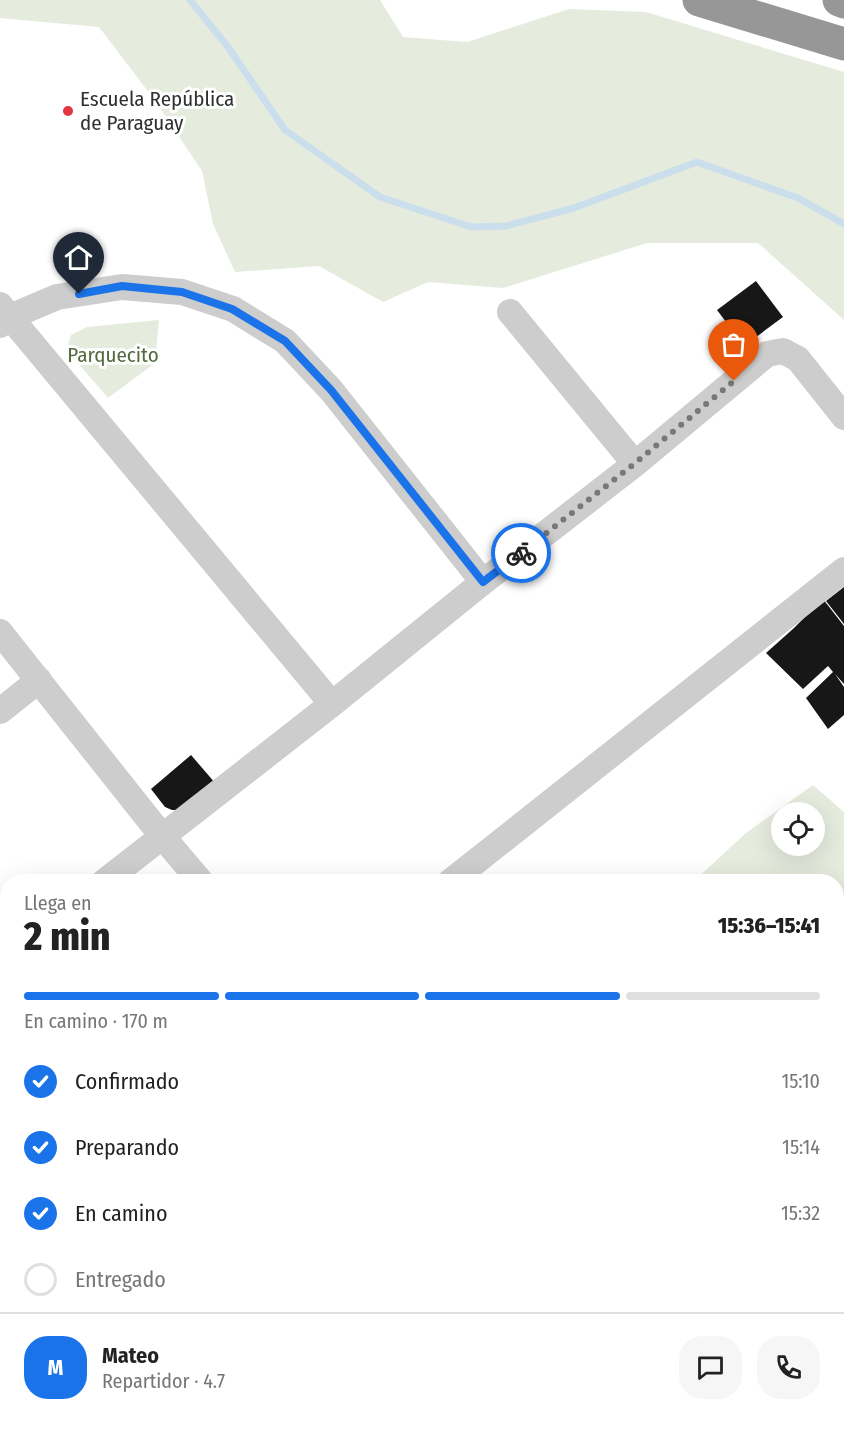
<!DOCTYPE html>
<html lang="es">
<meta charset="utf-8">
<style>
:root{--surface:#fff;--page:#f6f6f6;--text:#222;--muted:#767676;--line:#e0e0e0;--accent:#1a73e8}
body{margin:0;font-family:"Fira Sans Condensed",sans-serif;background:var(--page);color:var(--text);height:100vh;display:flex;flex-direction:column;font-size:22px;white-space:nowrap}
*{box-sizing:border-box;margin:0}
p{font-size:20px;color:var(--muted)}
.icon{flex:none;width:33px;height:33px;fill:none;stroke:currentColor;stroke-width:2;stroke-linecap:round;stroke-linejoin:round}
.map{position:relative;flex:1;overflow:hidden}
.side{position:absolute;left:0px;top:874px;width:844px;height:560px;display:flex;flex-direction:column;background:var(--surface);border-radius:24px 24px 0 0;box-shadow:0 6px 24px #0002}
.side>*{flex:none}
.buttons{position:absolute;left:771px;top:802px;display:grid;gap:12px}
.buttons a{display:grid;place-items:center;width:54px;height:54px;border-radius:50%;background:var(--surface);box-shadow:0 6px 24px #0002;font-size:30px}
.pin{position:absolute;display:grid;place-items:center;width:51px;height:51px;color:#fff;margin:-62px -26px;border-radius:50% 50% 50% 0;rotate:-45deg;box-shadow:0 0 6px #0007}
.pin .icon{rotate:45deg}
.courier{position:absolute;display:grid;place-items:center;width:60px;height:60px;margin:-30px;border:4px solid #1a73e8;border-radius:50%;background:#fff;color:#222;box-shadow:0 2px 8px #0007}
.head em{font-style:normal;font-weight:800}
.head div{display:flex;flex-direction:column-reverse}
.head{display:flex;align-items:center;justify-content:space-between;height:102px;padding:0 24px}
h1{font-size:39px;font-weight:800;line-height:45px}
.bar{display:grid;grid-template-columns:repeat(4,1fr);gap:9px 6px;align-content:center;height:72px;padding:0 24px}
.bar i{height:8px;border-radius:4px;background:var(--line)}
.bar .on{background:var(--accent)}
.bar p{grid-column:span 4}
.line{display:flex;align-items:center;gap:15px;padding:0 24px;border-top:2px solid var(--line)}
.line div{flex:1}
.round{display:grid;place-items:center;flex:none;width:63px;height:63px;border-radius:24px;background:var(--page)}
ol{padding:0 24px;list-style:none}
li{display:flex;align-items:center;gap:18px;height:66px}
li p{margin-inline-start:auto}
li .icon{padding:6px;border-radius:50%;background:var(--accent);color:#fff;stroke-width:4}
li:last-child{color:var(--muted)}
li i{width:33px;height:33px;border:3px solid var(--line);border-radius:50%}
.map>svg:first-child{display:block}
</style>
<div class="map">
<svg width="844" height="1433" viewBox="0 0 844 1433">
<rect width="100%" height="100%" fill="#fff"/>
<!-- green -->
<path fill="#e5ecde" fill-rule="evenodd" d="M 0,0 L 380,0 L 403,37 L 467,42 L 569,9 L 646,12 L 844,72 L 844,320 L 758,243 L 647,243 L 503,288 L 428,282 L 383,302 L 319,266 L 235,272 L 213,224 L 202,171 L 156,102 L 99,27 L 0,18 Z
M 159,320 L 155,363 L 108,398 L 70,354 L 68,345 L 71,335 L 87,327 Z
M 813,785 L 844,812 L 844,999 L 837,1006 L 837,882 L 693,882 L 746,833 ZM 782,813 L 814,813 L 814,846 L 782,846 Z"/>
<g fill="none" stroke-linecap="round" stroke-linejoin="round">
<!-- stream -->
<path stroke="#cadeec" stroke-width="7" d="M 190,0 L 228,47 L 285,130 L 380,197 L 471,227 L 506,226 L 574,208 L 697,162 L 798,198 L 844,224
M 837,1105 L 844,1099
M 378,1433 L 380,1426"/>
</g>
<!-- building -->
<path fill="#171717" d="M 756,281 L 783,317 L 744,346 L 717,310 Z
M 844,587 L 844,624 L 826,601 Z
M 823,599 L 844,626 L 844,684 L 835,674 L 844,687 L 844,715 L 828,729 L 806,698 L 833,672 L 828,666 L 803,689 L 766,653 L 794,628 Z
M 191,755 L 216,784 L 178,810 L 172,810 L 165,807 L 151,789 Z"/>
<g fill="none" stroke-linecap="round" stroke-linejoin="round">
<!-- path -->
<path stroke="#cdcdcd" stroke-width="4" stroke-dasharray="3 3" stroke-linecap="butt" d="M 558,1426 L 559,1433
M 719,1426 L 721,1433
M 830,1426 L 831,1433"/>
<!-- street -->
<path stroke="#cdcdcd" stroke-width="26" d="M 0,305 L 332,704
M 510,312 L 635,464
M 0,325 L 10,317 L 57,297 L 122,287 L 182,292 L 233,309 L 285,341 L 331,390 L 483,582
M 0,632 L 162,836 L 201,882
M 0,711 L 39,680
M 104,882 L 332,704 L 483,582 L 635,464 L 767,354 L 783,351 L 798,359 L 844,417
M 450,882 L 844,570
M 0,964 L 8,958
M 0,1238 L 8,1232
M 837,1392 L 844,1390
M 11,1433 L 20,1426
M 210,1433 L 219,1426
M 633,1433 L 665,1426"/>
<!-- highway -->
<path stroke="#979797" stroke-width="33" d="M 699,0 L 844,44
M 839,0 L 844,2"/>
</g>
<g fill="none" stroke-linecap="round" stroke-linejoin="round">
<!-- done -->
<path stroke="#787878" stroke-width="6" stroke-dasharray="0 10.8" d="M 521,553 L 634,464 L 734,381"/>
<!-- route -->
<path stroke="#1a73e8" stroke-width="8" d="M 79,294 L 122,286 L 182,292 L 232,309 L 285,341 L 331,390 L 483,582 L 521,553"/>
</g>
<!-- markers -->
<circle fill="#e33540" stroke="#fff" stroke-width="2" cx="68" cy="111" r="6"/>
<g text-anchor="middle" stroke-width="6" stroke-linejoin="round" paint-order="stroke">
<!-- poi labels -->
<g font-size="21" fill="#303030" stroke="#fff" text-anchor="start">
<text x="80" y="106">Escuela República<tspan x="80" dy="24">de Paraguay</tspan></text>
</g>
<!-- park labels -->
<g font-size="21" fill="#526b3d" stroke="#fff">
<text x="113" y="362">Parquecito</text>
</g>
</g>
</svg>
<div class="buttons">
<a><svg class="icon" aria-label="locate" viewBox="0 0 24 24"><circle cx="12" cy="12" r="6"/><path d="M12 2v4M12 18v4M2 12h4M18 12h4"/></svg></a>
</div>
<div class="pin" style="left:734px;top:381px;background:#ea580c"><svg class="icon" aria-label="bag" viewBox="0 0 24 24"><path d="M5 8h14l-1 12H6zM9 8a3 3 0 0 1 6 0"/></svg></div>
<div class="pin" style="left:79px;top:294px;background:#1f2937"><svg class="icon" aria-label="home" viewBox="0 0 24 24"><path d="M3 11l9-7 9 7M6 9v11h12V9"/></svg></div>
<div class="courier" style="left:521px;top:553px"><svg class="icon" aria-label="bike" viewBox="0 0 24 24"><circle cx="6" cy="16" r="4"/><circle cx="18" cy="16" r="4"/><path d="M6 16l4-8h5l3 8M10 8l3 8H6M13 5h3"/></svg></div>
<section class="side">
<div class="head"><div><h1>2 min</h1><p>Llega en</p></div><em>15:36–15:41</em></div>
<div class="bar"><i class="on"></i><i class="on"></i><i class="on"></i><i></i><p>En camino · 170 m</p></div>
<ol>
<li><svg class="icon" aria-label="check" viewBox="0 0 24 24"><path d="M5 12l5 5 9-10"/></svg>Confirmado<p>15:10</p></li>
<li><svg class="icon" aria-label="check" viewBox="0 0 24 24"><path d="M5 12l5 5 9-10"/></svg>Preparando<p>15:14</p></li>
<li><svg class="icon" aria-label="check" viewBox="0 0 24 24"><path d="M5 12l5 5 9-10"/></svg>En camino<p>15:32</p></li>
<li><i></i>Entregado</li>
</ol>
<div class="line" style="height:108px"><b class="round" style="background:var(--accent);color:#fff">M</b><div><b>Mateo</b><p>Repartidor · 4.7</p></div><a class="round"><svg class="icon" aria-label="chat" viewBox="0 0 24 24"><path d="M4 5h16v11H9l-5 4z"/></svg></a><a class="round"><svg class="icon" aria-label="phone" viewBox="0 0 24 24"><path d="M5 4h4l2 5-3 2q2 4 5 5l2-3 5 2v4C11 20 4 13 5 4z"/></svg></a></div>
</section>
</div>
